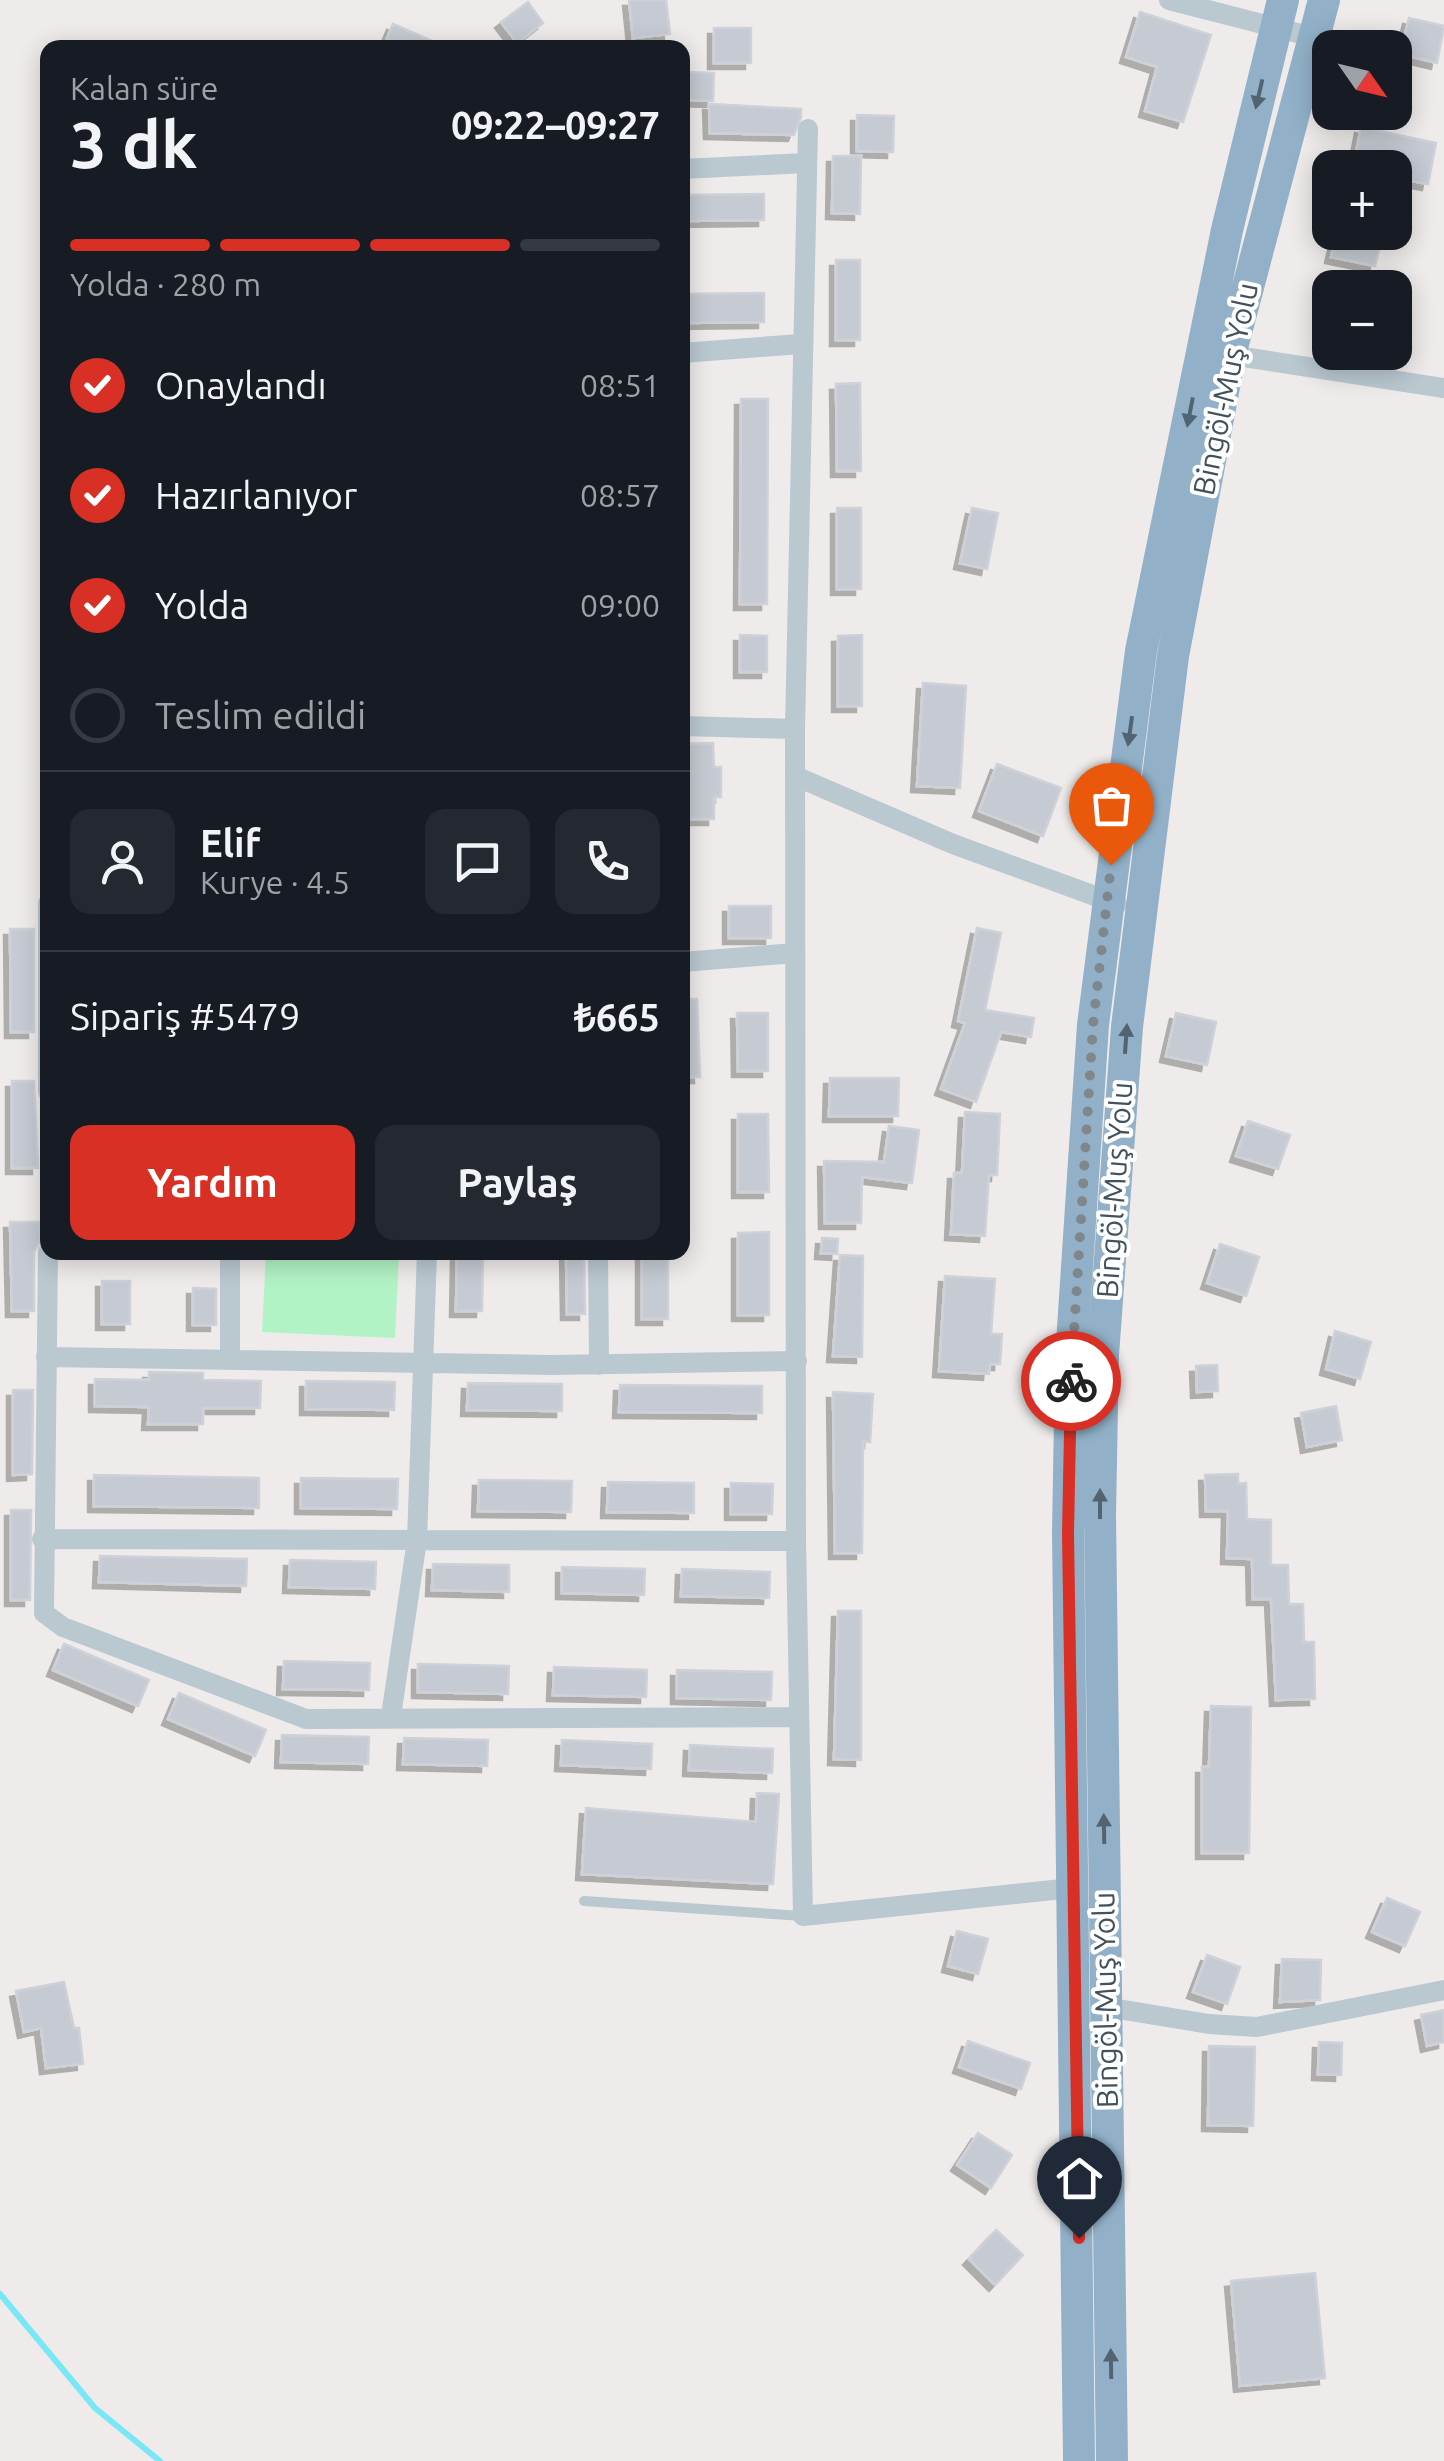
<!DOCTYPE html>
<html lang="tr">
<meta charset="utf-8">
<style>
:root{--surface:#171b24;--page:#242831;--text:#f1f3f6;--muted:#9ea1a6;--line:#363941;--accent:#d93025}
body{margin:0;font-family:Ubuntu,sans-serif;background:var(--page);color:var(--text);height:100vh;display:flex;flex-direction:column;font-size:38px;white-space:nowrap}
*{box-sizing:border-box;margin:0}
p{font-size:32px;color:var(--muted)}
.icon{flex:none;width:55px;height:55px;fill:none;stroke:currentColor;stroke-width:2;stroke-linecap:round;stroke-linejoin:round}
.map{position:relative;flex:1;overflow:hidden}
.details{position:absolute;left:40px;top:40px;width:650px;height:1220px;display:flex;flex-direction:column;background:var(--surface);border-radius:20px;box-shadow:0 5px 25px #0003}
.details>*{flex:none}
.needle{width:65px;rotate:124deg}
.controls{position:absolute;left:1312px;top:30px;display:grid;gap:20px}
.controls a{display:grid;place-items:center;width:100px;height:100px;border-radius:20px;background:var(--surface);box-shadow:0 5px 25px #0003;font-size:50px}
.pin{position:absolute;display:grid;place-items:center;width:85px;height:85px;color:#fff;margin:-102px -42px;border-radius:50% 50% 50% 0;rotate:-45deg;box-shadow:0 0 10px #0007}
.pin .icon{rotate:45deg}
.courier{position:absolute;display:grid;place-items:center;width:100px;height:100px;margin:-50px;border:8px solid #d93025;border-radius:50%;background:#fff;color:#222;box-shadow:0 2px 12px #0007}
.headline em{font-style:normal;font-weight:700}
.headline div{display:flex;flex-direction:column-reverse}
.headline{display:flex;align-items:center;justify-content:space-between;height:170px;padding:0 30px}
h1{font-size:65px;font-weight:700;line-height:75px}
.bar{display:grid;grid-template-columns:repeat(4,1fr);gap:15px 10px;align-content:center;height:120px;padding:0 30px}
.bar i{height:12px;border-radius:8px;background:var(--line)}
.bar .on{background:var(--accent)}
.bar p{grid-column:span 4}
.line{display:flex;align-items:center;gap:25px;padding:0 30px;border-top:2px solid var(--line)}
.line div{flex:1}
.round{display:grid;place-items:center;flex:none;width:105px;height:105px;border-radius:20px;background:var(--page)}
ol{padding:0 30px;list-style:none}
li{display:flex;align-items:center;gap:30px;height:110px}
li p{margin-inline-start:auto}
li .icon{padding:10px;border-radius:50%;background:var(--accent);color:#fff;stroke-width:4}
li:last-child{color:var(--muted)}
li i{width:55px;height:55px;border:5px solid var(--line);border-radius:50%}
.primary-button{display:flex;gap:20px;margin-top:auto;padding:20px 30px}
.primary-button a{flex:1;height:115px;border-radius:20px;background:var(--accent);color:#fff;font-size:40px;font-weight:700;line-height:115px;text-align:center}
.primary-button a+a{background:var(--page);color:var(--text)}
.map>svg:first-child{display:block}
</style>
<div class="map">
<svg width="1444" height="2461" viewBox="0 0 1444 2461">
<defs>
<filter id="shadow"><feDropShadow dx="-6" dy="6" stdDeviation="0" flood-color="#0004"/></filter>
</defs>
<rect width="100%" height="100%" fill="#efebeb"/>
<!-- green -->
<path fill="#b2f3c5" d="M 266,1253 L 399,1253 L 395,1338 L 262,1332 Z"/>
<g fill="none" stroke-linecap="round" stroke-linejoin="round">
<!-- stream -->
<path stroke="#79e7f6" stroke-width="6" d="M 0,2294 L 95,2408 L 160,2461"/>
</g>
<!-- building -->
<path fill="#c6cad2" stroke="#ced2d8" stroke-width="2.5" filter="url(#shadow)" d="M 629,0 L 666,0 L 670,34 L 633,38 Z
M 528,2 L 543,23 L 517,43 L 501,22 Z
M 1140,12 L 1211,35 L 1183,122 L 1145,111 L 1157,67 L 1126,57 Z
M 1409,18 L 1444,26 L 1437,63 L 1400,54 Z
M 393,24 L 448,48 L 383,48 Z
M 714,28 L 751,28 L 751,63 L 714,63 Z
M 684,72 L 714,73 L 713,101 L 683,100 Z
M 709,104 L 801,109 L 801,117 L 794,135 L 710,133 Z
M 857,115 L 894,116 L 893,152 L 857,151 Z
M 1361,127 L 1436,143 L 1428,184 L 1395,178 L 1395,168 L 1353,168 Z
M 833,156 L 861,156 L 860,214 L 832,213 Z
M 764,194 L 764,220 L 682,221 L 682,195 Z
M 1337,232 L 1374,232 L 1371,249 L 1379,250 L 1375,266 L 1331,257 Z
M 836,260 L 860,260 L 860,340 L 836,340 Z
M 764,293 L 764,322 L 682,323 L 682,294 Z
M 860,383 L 861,471 L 837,471 L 836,384 Z
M 741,399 L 768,399 L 767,604 L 740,604 Z
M 837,508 L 861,508 L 861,589 L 837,589 Z
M 972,508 L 998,513 L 987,569 L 960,563 Z
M 740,635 L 767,636 L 767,672 L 740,672 Z
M 862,635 L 862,706 L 838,706 L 838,636 Z
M 923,683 L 966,686 L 960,788 L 917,786 Z
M 713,743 L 714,767 L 721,767 L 721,797 L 714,797 L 714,819 L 682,819 L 682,744 Z
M 997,764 L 1061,788 L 1043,836 L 979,811 Z
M 729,906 L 771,906 L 771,938 L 729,938 Z
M 977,928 L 1001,933 L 985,1010 L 1034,1018 L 1031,1037 L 1001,1032 L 976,1102 L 941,1089 L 965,1023 L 958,1021 Z
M 10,929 L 34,929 L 34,1032 L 11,1032 Z
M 682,999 L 697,999 L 700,1077 L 682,1077 Z
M 737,1013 L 768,1013 L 768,1071 L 738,1071 Z
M 1176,1013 L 1216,1022 L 1207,1065 L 1166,1056 Z
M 830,1078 L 899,1078 L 898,1116 L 829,1116 Z
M 12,1081 L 34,1081 L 38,1168 L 12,1168 Z
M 965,1112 L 1000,1114 L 997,1175 L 989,1175 L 985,1236 L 951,1234 L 954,1173 L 962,1173 Z
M 738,1114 L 768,1114 L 769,1192 L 738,1192 Z
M 1248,1121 L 1290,1135 L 1278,1169 L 1236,1156 Z
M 889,1126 L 919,1130 L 912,1183 L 862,1177 L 861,1223 L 825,1223 L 824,1161 L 884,1162 Z
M 10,1222 L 40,1222 L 40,1241 L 34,1252 L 34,1311 L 12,1311 Z
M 769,1232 L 769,1315 L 738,1315 L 738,1233 Z
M 822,1238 L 838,1239 L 837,1254 L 821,1253 Z
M 1220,1244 L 1259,1257 L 1246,1296 L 1207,1283 Z
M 457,1252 L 483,1252 L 482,1311 L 456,1311 Z
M 566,1252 L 584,1252 L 585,1314 L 567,1314 Z
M 642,1252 L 668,1252 L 668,1319 L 642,1319 Z
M 840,1255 L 863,1256 L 862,1357 L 833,1356 Z
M 945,1276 L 995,1279 L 991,1334 L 1002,1334 L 1000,1364 L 990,1364 L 989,1374 L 939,1371 Z
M 102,1281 L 130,1281 L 130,1324 L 102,1324 Z
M 193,1288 L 216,1289 L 216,1325 L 193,1325 Z
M 1335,1331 L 1371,1342 L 1360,1379 L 1326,1369 Z
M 1217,1365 L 1218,1391 L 1197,1392 L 1196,1366 Z
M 149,1372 L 203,1373 L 203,1380 L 261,1381 L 260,1408 L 203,1408 L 203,1424 L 148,1424 L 149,1407 L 95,1406 L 95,1379 L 149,1380 Z
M 306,1381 L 395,1382 L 394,1410 L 306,1409 Z
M 468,1383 L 562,1384 L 562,1411 L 467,1410 Z
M 620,1385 L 762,1386 L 762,1413 L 619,1412 Z
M 13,1390 L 33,1390 L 32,1474 L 13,1475 Z
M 833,1392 L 873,1394 L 870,1442 L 863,1441 L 862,1553 L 835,1553 Z
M 1336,1406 L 1342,1440 L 1307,1447 L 1301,1413 Z
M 1238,1474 L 1238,1484 L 1246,1483 L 1247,1519 L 1271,1520 L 1271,1565 L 1288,1565 L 1289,1604 L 1303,1604 L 1304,1642 L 1314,1642 L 1315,1699 L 1276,1700 L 1271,1599 L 1253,1599 L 1252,1559 L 1227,1558 L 1228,1511 L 1206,1511 L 1205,1475 Z
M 94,1475 L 259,1478 L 259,1508 L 94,1506 Z
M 301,1478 L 398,1479 L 397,1509 L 301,1508 Z
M 479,1480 L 572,1481 L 571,1512 L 478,1511 Z
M 608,1482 L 694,1483 L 694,1513 L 607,1512 Z
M 731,1483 L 773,1484 L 772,1514 L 731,1514 Z
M 11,1510 L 31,1510 L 30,1600 L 11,1600 Z
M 100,1556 L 247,1559 L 246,1586 L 99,1582 Z
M 290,1560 L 376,1562 L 375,1589 L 289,1587 Z
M 433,1564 L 509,1565 L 509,1592 L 432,1590 Z
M 562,1567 L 645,1569 L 644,1595 L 562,1593 Z
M 682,1569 L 770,1572 L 769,1598 L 681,1596 Z
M 838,1611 L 861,1611 L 861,1760 L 834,1759 Z
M 64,1644 L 149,1680 L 138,1706 L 53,1670 Z
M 284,1661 L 370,1663 L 369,1690 L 283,1689 Z
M 418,1664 L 509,1666 L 508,1694 L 418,1692 Z
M 554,1667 L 647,1670 L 646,1697 L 553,1695 Z
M 677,1670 L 772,1672 L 771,1700 L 677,1698 Z
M 179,1693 L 266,1730 L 255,1756 L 168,1719 Z
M 1211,1706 L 1251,1707 L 1249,1853 L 1202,1853 L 1202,1767 L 1209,1767 Z
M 282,1735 L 369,1737 L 368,1764 L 281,1762 Z
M 404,1738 L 488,1740 L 487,1766 L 403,1764 Z
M 562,1740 L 652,1744 L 651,1769 L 561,1765 Z
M 690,1745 L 773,1749 L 772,1773 L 689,1770 Z
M 757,1793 L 779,1794 L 773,1884 L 582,1874 L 586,1808 L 756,1822 Z
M 1387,1898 L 1420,1912 L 1405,1946 L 1372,1932 Z
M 957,1931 L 988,1939 L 978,1974 L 948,1966 Z
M 1207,1955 L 1240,1967 L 1227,2004 L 1193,1992 Z
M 1282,1959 L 1321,1960 L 1320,2000 L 1280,2002 Z
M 64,1982 L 74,2028 L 79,2028 L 83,2064 L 46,2068 L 41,2028 L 24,2032 L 16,1991 Z
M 1444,2010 L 1444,2042 L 1427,2046 L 1421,2015 Z
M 968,2041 L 1030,2063 L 1021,2089 L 959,2067 Z
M 1319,2042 L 1342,2043 L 1341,2075 L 1318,2074 Z
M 1209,2046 L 1255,2047 L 1253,2126 L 1208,2125 Z
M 978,2133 L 1012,2155 L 991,2188 L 957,2165 Z
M 996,2230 L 1023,2255 L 995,2285 L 969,2259 Z
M 1315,2273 L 1325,2378 L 1240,2386 L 1231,2281 Z"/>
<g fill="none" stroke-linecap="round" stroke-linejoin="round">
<!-- service -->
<path stroke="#bac8d0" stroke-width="10" d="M 584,1901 L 803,1916"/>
<!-- minor -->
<path stroke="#bac8d0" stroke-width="20" d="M 1169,0 L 1313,37
M 808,129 L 795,729 L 796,1541 L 803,1916 L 1072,1888
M 682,169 L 806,163
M 682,353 L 800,344
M 1230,355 L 1444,388
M 682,726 L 795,729
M 795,776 L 953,844 L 1117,904
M 48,903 L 48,1092
M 682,962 L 795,953
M 48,1252 L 44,1613 L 63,1627 L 306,1719 L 799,1717
M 598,1252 L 599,1365
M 46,1357 L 551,1365 L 797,1361
M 230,1360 L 230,1252
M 42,1539 L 796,1541
M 391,1716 L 417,1540 L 427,1252
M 1106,2007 L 1209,2024 L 1257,2027 L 1444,1990"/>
<!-- trunk -->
<path stroke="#92b1c8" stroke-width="32" d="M 1079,2461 L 1068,1533 L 1071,1358 L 1093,1025 L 1141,651 L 1227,230 L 1283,0
M 1112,2461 L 1100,1514 L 1103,1355 L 1127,1027 L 1173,656 L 1230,355 L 1324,0"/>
</g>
<!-- one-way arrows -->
<defs><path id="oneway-solid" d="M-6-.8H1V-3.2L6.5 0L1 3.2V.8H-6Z" transform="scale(2.5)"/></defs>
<g fill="#526471">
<use href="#oneway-solid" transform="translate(1259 94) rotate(103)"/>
<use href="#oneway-solid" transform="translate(1190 412) rotate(101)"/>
<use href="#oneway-solid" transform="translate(1130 731) rotate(98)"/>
<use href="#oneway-solid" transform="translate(1126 1039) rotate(-86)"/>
<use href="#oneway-solid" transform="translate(1100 1504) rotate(-90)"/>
<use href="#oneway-solid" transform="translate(1104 1829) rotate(-91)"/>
<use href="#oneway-solid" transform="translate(1111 2364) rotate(-91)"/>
</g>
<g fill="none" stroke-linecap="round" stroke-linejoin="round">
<!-- done -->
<path stroke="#7f878d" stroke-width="10" stroke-dasharray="0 18" d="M 1071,1381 L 1093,1025 L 1111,865"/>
<!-- route -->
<path stroke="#d93025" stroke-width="12" d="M 1071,1381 L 1068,1534 L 1079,2238"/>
</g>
<g text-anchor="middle" stroke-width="8" stroke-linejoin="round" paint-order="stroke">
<!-- street labels -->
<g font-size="30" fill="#42515b" stroke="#fff">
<text transform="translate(1226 389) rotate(-78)" y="10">Bingöl-Muş Yolu</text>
<text transform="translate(1115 1190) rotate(-86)" y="10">Bingöl-Muş Yolu</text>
<text transform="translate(1106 2000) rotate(-91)" y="10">Bingöl-Muş Yolu</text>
</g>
</g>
</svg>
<div class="controls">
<a><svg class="needle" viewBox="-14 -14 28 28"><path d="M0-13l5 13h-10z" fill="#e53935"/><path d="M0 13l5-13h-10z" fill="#9ea1a6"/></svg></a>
<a>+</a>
<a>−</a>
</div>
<div class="pin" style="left:1111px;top:865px;background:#ea580c"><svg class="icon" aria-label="bag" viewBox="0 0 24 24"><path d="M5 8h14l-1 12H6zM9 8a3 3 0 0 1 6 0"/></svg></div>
<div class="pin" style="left:1079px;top:2238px;background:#1f2937"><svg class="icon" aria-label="home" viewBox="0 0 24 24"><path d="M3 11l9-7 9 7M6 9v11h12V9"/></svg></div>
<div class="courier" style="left:1071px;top:1381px"><svg class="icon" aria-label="bike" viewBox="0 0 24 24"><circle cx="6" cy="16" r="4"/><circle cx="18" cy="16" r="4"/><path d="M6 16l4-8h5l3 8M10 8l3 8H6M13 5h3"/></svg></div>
<section class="details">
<div class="headline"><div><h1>3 dk</h1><p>Kalan süre</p></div><em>09:22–09:27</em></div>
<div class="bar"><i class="on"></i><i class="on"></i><i class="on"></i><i></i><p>Yolda · 280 m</p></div>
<ol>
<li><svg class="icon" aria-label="check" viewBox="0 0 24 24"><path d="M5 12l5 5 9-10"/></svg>Onaylandı<p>08:51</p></li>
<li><svg class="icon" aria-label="check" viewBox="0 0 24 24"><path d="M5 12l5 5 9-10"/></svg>Hazırlanıyor<p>08:57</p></li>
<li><svg class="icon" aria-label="check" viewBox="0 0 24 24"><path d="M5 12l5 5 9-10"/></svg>Yolda<p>09:00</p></li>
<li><i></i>Teslim edildi</li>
</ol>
<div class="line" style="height:180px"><a class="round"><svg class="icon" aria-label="person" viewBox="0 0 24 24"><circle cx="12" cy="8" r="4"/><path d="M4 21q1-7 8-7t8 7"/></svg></a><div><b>Elif</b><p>Kurye · 4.5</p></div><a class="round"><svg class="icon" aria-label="chat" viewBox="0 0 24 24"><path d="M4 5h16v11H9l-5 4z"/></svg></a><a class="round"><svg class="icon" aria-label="phone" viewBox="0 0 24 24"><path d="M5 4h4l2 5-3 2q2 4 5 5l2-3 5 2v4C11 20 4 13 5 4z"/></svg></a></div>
<div class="line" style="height:130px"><div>Sipariş #5479</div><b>₺665</b></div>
<div class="primary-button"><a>Yardım</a><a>Paylaş</a></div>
</section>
</div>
